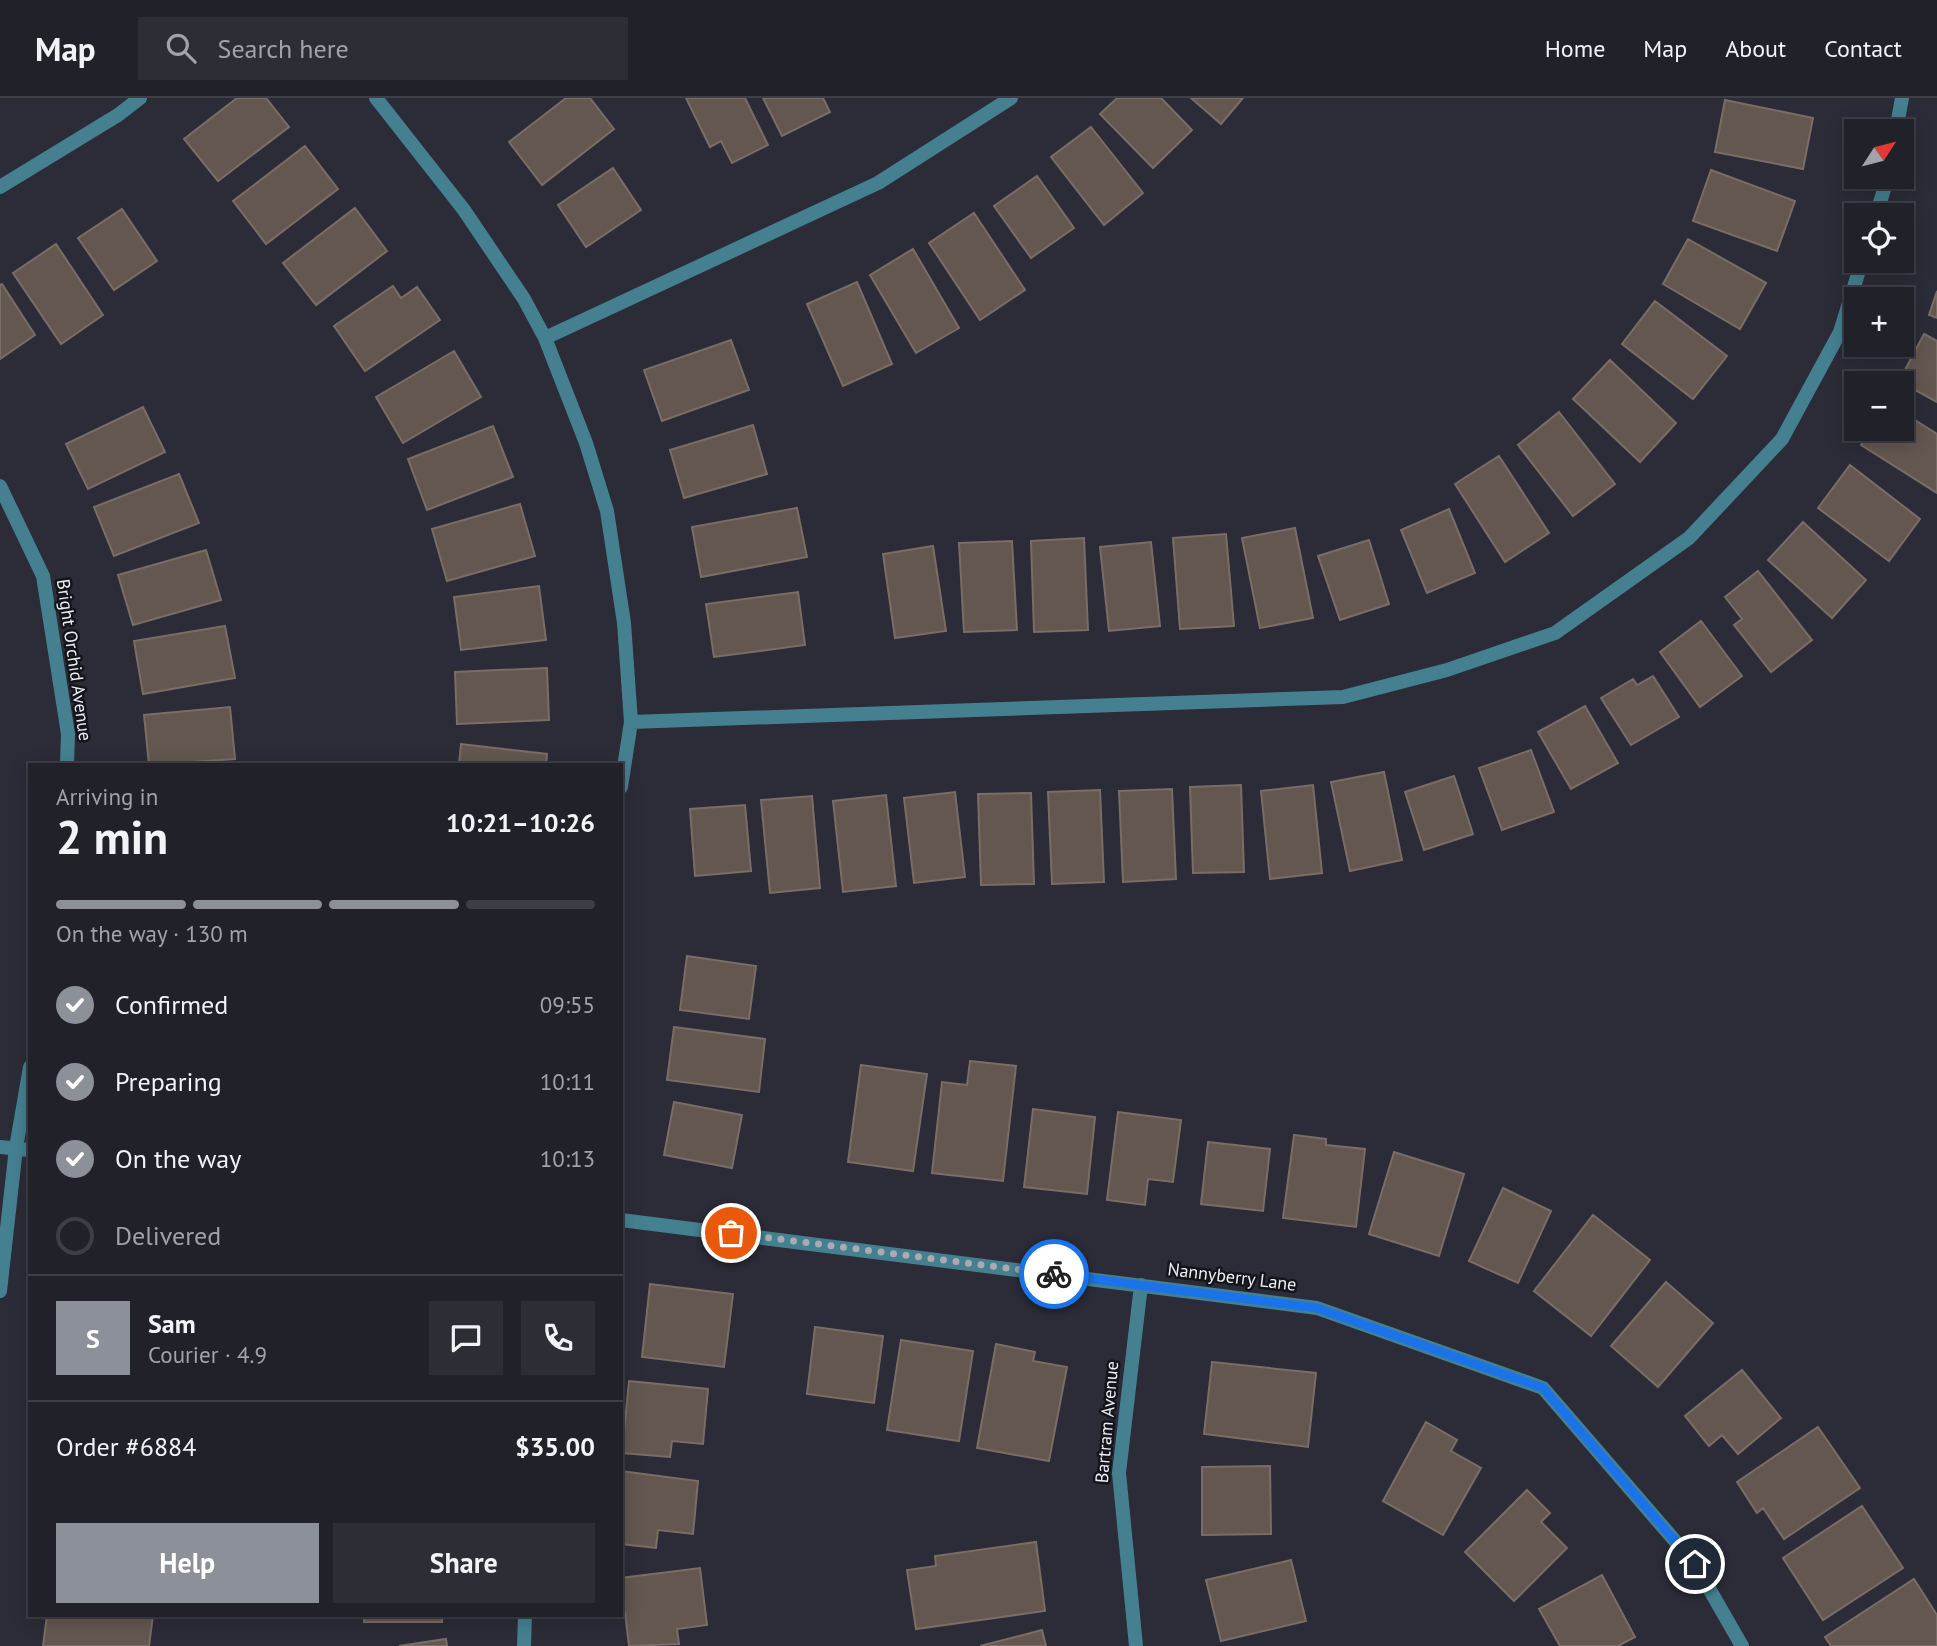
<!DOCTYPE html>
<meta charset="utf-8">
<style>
:root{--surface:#202129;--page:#2d2e35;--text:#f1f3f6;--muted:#a2a3a8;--line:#3d3e46;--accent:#8c9099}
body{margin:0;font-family:"PT Sans",sans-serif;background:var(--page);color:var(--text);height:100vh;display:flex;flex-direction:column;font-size:26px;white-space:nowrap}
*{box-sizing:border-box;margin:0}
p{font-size:23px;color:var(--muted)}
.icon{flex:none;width:38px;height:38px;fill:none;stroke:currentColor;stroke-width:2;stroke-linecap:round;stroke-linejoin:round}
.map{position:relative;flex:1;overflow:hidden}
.drawer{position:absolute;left:28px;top:665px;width:595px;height:854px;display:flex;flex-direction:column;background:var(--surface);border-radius:0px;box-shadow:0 4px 18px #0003,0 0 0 2px var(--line)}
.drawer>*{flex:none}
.needle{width:46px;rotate:54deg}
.buttons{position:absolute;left:1844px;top:21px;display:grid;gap:14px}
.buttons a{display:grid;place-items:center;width:70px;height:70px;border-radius:0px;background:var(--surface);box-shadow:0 4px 18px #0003,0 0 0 2px var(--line);font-size:35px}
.pin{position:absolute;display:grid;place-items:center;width:60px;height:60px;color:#fff;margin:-30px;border:4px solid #fff;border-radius:50%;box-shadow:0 2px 7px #0007}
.courier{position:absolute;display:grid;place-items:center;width:70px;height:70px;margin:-35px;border:5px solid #1a73e8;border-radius:50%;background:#fff;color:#222;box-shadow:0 2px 9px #0007}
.head em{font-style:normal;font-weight:600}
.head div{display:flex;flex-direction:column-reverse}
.head{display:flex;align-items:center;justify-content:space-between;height:119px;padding:0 28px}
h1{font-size:46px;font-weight:600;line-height:52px}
.bar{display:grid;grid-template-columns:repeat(4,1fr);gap:10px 7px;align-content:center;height:84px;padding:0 28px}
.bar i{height:9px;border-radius:5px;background:var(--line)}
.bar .selected{background:var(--accent)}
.bar p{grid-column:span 4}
.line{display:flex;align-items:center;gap:18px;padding:0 28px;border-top:2px solid var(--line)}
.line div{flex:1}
.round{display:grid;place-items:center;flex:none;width:74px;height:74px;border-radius:0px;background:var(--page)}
ol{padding:0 28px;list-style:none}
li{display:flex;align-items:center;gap:21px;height:77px}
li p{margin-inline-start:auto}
li .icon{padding:7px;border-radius:50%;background:var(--accent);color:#fff;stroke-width:4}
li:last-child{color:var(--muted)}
li i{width:38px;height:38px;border:4px solid var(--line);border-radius:50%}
.action{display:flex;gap:14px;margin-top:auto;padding:14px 28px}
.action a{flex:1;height:80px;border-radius:0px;background:var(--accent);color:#fff;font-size:28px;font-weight:600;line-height:80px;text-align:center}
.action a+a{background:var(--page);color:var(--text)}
header{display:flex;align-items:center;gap:42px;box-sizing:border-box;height:98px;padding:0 35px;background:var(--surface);border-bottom:2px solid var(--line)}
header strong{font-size:33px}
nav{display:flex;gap:38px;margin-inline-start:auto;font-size:24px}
.search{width:490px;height:63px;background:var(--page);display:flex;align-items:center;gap:18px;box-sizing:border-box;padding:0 24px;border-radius:0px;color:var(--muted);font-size:26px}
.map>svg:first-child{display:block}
</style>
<header>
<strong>Map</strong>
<div class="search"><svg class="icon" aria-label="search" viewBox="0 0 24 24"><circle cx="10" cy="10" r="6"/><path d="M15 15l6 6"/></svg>Search here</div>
<nav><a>Home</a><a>Map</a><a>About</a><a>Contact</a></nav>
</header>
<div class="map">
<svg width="1937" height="1548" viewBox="0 0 1937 1548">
<rect width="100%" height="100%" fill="#2b2c37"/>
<!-- building -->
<path fill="#635750" stroke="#7a6d66" stroke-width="2" d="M 237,0 L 266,0 L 289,29 L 218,83 L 184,41 Z
M 566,0 L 590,0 L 614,31 L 542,87 L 509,44 Z
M 686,0 L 745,0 L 768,47 L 732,65 L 721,43 L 710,49 Z
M 763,0 L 823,0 L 830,14 L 782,38 Z
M 1117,0 L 1161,0 L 1192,32 L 1153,70 L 1100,16 Z
M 1191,0 L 1243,0 L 1221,26 Z
M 1725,2 L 1813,20 L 1803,71 L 1715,54 Z
M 1091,29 L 1143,95 L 1104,127 L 1051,59 Z
M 305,48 L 338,91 L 266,146 L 233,103 Z
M 613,70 L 641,112 L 586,149 L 558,107 Z
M 1711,72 L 1795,103 L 1777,153 L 1693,123 Z
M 1037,78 L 1074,130 L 1031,160 L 994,108 Z
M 355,110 L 387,153 L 316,207 L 283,165 Z
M 122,111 L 157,163 L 114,192 L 78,140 Z
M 974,115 L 1025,192 L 980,222 L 929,145 Z
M 1688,141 L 1766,185 L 1740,231 L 1663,186 Z
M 56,146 L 103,217 L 61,246 L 13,175 Z
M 913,151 L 959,230 L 916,255 L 870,177 Z
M 857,184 L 892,266 L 843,288 L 807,206 Z
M 2,186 L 35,237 L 0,261 L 0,187 Z
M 393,188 L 401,200 L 417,189 L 440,222 L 365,273 L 334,228 Z
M 1937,193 L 1937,220 L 1929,217 Z
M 1655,203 L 1727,258 L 1693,301 L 1622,246 Z
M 1924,236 L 1937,243 L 1937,304 L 1899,283 Z
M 731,242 L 749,292 L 662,323 L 644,272 Z
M 454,253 L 481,299 L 403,345 L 376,299 Z
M 1610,262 L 1676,325 L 1640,364 L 1573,301 Z
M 143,309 L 165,354 L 88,391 L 66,346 Z
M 1559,314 L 1615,386 L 1573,418 L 1518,347 Z
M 1902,314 L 1937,336 L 1937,395 L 1861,347 L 1871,331 L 1902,331 Z
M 753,327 L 767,376 L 684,400 L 670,352 Z
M 493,328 L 513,379 L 427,412 L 408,361 Z
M 1499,358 L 1549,435 L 1505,464 L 1455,386 Z
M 1850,367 L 1920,421 L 1889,463 L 1818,410 Z
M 179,376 L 199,425 L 114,458 L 94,409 Z
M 520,406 L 535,458 L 447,483 L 432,431 Z
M 797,410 L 807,459 L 701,479 L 692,429 Z
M 1449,411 L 1475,475 L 1427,495 L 1401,432 Z
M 1803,424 L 1866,482 L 1832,520 L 1768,462 Z
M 1295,430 L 1313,520 L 1260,530 L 1242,440 Z
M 1226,436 L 1234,528 L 1180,531 L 1173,440 Z
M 1084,440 L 1088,532 L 1034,534 L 1031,443 Z
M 1369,442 L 1389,506 L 1340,522 L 1318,458 Z
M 1012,443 L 1017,532 L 964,534 L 959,445 Z
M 1151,444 L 1160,528 L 1109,533 L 1100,449 Z
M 933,448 L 946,533 L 895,540 L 883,456 Z
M 206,452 L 221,502 L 133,527 L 118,477 Z
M 1758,473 L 1812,542 L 1771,574 L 1734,527 L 1742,521 L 1725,499 Z
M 539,488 L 546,542 L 461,552 L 454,499 Z
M 798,494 L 805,547 L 714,559 L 706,506 Z
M 1701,523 L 1742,578 L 1700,609 L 1660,554 Z
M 225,528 L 235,580 L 143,596 L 134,543 Z
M 547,570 L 549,622 L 457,626 L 455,574 Z
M 1653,578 L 1679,619 L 1631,647 L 1601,600 L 1633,581 L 1637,587 Z
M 1585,608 L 1618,665 L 1571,691 L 1538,634 Z
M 230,609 L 235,661 L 149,667 L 144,617 Z
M 461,646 L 547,656 L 546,667 L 459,667 Z
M 1531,652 L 1554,714 L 1502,732 L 1479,670 Z
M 1384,674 L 1402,762 L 1350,773 L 1331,684 Z
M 1454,678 L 1473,736 L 1424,752 L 1405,694 Z
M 1241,687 L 1244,774 L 1193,775 L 1190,689 Z
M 1313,687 L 1322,775 L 1270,781 L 1261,693 Z
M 1172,691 L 1176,781 L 1123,784 L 1119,693 Z
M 1100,692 L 1104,784 L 1052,786 L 1048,694 Z
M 955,694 L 965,779 L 914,785 L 904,700 Z
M 1031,695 L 1034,786 L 981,787 L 978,696 Z
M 886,697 L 896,788 L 843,794 L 833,703 Z
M 812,698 L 820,790 L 770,795 L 761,702 Z
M 745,707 L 751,773 L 695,778 L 690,711 Z
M 687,858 L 756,868 L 749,921 L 680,912 Z
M 674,929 L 765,941 L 759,994 L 667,982 Z
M 970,963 L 1016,968 L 1003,1083 L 932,1075 L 942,984 L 967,987 Z
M 861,967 L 927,976 L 913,1073 L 848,1064 Z
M 674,1004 L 742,1017 L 732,1070 L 664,1057 Z
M 1033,1011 L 1095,1019 L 1087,1096 L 1024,1089 Z
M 1118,1014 L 1181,1022 L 1173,1084 L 1148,1081 L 1145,1107 L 1107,1102 Z
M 1294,1037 L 1326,1041 L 1326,1047 L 1365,1051 L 1356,1129 L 1283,1120 Z
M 1208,1044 L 1270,1051 L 1263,1113 L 1201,1106 Z
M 1394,1054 L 1464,1076 L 1439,1158 L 1369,1136 Z
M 1503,1090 L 1551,1113 L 1518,1185 L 1469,1163 Z
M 1593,1117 L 1650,1162 L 1591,1238 L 1534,1193 Z
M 1666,1184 L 1713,1225 L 1658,1289 L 1611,1248 Z
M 650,1186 L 733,1196 L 724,1269 L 642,1259 Z
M 815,1229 L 883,1238 L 874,1305 L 807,1296 Z
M 901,1242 L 973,1253 L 959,1343 L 887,1332 Z
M 996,1246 L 1035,1254 L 1033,1263 L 1067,1269 L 1049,1363 L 977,1350 Z
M 1212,1264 L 1316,1275 L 1308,1349 L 1204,1336 Z
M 1742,1272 L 1781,1320 L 1738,1356 L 1722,1337 L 1709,1348 L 1685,1318 Z
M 629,1283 L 708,1291 L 703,1346 L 672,1343 L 670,1359 L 622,1355 Z
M 1426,1324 L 1457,1342 L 1451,1353 L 1481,1370 L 1443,1437 L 1383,1403 Z
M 1818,1329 L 1860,1390 L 1784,1441 L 1763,1410 L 1757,1415 L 1737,1384 Z
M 1270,1368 L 1271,1436 L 1202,1437 L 1202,1369 Z
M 621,1373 L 698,1383 L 693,1436 L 658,1432 L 656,1450 L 621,1446 Z
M 1527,1392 L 1550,1415 L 1541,1424 L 1567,1450 L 1514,1503 L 1465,1454 Z
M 1862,1408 L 1903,1470 L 1823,1522 L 1783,1460 Z
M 1036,1444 L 1045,1513 L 916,1531 L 907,1472 L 936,1468 L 935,1458 Z
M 1291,1462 L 1306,1523 L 1221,1543 L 1206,1482 Z
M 700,1470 L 707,1527 L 677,1531 L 679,1546 L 629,1548 L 625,1514 L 621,1515 L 621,1480 Z
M 1602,1477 L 1635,1539 L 1618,1548 L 1560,1548 L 1539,1511 Z
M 1914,1481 L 1937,1517 L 1937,1548 L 1831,1548 L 1825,1539 Z
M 47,1517 L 153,1517 L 149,1548 L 43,1548 Z
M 364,1517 L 442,1517 L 442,1524 L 364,1524 Z
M 1042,1532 L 1046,1548 L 980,1548 Z
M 446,1541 L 447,1548 L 399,1548 Z"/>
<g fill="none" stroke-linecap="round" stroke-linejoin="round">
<!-- street -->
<path stroke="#458091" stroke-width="14" d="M 376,0 L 464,112 L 524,201 L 545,240 L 586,345 L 607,413 L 624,525 L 631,624 L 621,689
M 1896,33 L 1902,0
M 0,89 L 118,17 L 140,0
M 1876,117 L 1888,79
M 545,240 L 878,85 L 1011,0
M 0,388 L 43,478 L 68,636 L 67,667
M 631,624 L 1343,599 L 1447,572 L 1555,535 L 1689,440 L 1782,341 L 1840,234 L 1862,163
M 0,1049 L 30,1052
M 621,1122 L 1317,1210 L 1543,1290 L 1695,1466 L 1742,1548
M 0,1193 L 16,1050 L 30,969
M 524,1548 L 525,1517
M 1136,1548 L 1119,1375 L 1141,1187"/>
</g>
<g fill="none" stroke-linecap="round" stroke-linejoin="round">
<!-- done -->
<path stroke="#aaaab2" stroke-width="7" stroke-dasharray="0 12.6" d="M 731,1135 L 1054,1176"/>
<!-- route -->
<path stroke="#1a73e8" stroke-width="9" d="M 1054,1176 L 1317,1210 L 1543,1290 L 1695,1466"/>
</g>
<g text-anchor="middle" stroke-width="5" stroke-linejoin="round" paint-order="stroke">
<!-- street labels -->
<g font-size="18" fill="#eeeef5" stroke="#14151a">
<text transform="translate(74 562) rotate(82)" y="6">Bright Orchid Avenue</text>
<text transform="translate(1232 1179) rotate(7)" y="6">Nannyberry Lane</text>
<text transform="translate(1107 1324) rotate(-85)" y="6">Bartram Avenue</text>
</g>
</g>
</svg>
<div class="buttons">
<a><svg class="needle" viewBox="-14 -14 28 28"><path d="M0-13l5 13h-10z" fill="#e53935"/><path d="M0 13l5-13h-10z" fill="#a2a3a8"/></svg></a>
<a><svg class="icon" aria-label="locate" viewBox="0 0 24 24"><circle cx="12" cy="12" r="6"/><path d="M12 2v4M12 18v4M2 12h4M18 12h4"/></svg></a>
<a>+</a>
<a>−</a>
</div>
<div class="pin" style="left:731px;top:1135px;background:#ea580c"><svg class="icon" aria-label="bag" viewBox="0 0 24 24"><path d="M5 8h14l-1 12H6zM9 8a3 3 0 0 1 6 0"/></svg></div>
<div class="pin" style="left:1695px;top:1466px;background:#1f2937"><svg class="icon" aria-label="home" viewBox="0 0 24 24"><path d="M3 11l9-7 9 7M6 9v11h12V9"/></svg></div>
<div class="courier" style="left:1054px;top:1176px"><svg class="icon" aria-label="bike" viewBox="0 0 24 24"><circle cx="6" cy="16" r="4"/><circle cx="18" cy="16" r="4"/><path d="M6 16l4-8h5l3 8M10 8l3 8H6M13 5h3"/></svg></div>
<section class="drawer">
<div class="head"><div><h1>2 min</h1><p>Arriving in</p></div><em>10:21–10:26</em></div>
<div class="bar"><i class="selected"></i><i class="selected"></i><i class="selected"></i><i></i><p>On the way · 130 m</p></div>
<ol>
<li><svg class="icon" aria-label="check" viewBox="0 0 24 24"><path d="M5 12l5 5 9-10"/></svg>Confirmed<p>09:55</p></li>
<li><svg class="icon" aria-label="check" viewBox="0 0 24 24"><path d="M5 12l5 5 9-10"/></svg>Preparing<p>10:11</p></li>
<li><svg class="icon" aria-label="check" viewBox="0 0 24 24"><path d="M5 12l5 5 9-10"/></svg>On the way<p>10:13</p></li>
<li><i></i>Delivered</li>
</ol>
<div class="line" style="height:126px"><b class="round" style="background:var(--accent);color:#fff">S</b><div><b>Sam</b><p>Courier · 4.9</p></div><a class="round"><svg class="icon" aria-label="chat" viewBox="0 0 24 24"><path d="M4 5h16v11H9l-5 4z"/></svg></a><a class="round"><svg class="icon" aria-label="phone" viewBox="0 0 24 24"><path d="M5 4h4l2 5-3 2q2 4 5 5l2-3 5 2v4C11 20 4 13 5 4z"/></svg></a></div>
<div class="line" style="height:91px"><div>Order #6884</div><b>$35.00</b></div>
<div class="action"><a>Help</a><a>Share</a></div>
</section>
</div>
